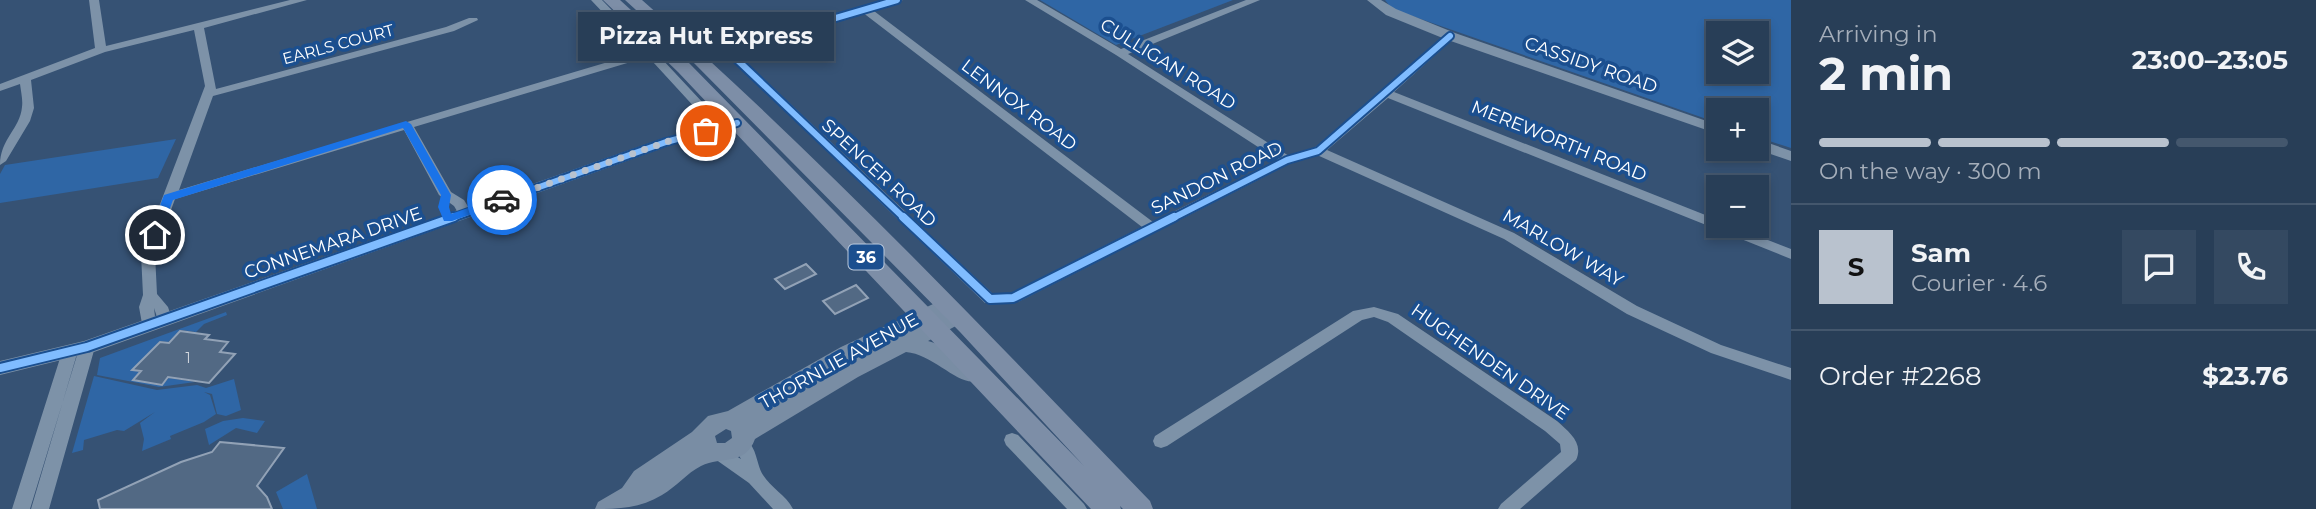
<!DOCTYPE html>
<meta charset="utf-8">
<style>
:root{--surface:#283e57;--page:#344961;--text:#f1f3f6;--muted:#a5aeba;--line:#44576d;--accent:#b9c2ce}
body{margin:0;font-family:Montserrat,sans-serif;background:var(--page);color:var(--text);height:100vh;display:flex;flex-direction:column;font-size:26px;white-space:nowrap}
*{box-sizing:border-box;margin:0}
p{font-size:23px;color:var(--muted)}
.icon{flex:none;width:38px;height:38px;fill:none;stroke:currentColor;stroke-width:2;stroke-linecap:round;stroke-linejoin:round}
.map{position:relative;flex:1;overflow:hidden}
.sheet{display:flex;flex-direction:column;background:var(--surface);width:525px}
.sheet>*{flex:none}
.controls{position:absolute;left:1706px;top:21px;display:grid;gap:14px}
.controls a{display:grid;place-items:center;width:63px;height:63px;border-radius:0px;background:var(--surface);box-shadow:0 4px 10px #0003,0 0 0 2px var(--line);font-size:35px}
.pin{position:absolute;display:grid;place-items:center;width:60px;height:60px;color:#fff;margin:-30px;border:4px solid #fff;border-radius:50%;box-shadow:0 2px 7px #0007}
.courier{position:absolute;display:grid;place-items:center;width:70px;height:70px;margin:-35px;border:5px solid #1a73e8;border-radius:50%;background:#fff;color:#222;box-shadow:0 2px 9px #0007}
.bubble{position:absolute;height:49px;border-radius:0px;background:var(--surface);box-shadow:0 4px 10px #0003,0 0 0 2px var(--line);font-size:23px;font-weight:700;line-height:49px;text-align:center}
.summary em{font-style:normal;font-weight:700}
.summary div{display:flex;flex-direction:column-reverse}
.summary{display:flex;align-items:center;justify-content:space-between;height:119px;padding:0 28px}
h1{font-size:46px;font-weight:700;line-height:52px}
.bar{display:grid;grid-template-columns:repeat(4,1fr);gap:10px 7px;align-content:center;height:84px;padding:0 28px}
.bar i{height:9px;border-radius:5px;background:var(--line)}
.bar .on{background:var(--accent)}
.bar p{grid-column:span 4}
.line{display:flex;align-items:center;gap:18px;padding:0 28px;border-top:2px solid var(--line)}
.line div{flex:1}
.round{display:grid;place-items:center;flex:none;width:74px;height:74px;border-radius:0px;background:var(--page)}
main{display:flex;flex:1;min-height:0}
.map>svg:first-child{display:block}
</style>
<main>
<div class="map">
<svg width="1791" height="509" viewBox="0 0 1791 509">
<rect width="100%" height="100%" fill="#365274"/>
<!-- green -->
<path fill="#2f66a5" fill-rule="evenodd" d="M 1040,0 L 1233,0 L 1116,45 Z
M 1385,0 L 1791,0 L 1791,148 L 1757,137 L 1757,110 L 1718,110 L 1718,123 L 1392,9 ZM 1718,33 L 1757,33 L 1757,72 L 1718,72 Z
M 176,139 L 158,178 L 0,203 L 0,174 L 5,165 Z
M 226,312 L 227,315 L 204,324 L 196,332 L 181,330 L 168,342 L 160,341 L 132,370 L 140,372 L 133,380 L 162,385 L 169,378 L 195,382 L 159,387 L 97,375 L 100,358 Z
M 94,376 L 157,390 L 197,385 L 206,388 L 234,379 L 241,410 L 226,416 L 217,414 L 212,394 L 204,392 L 210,395 L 216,414 L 204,422 L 170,436 L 171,439 L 142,451 L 144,439 L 140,423 L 155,412 L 124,431 L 117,430 L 84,440 L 83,450 L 72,453 Z
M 243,418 L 265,421 L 257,433 L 236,428 L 209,445 L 205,429 L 223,421 Z
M 307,474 L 317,509 L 283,509 L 276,492 Z"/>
<!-- building -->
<path fill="#526984" stroke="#92a2b6" stroke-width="2" d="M 806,264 L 816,274 L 785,289 L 775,279 Z
M 856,285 L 868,298 L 835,314 L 823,301 Z
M 180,331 L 209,335 L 205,339 L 228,342 L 220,352 L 235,354 L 209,383 L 168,377 L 162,385 L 133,380 L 141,371 L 132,370 L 160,342 L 169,343 Z
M 220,442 L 284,448 L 257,486 L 267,497 L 272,509 L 100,509 L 98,500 L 181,462 L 212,452 Z"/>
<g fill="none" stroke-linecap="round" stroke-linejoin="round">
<!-- minor -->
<path fill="#7d92a8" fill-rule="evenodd" d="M 89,0 L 99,0 L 106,46 L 290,0 L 307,0 L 204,28 L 216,89 L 446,27 L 469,18 L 477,18 L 478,20 L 454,31 L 213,96 L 179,190 L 645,51 L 661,58 L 719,120 L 717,123 L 709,123 L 653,62 L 644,58 L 414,127 L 451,192 L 464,200 L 472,213 L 470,216 L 460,216 L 454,206 L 439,195 L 404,130 L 175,199 L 155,254 L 157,294 L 168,307 L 172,319 L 169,323 L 159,323 L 154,308 L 156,325 L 153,329 L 143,329 L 139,307 L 143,295 L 141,254 L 205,86 L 194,30 L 105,52 L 31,80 L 34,108 L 30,121 L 6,161 L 0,165 C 0,139 20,129 22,107 C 23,100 21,92 20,84 L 0,91 L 0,84 L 95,48 Z
M 591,0 L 602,0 L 634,33 L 634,37 L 626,37 Z
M 1025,0 L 1037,0 L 1121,49 L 1246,0 L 1260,0 L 1128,54 L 1289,156 L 1314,148 L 1339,129 L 1446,34 L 1454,34 L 1454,38 L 1394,92 L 1718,220 L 1718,226 L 1732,226 L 1791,249 L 1791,259 L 1388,98 L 1327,150 L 1514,233 L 1637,306 L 1721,345 L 1791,368 L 1791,380 L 1711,353 L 1627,314 L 1504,239 L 1317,155 L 1291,163 L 1018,302 L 985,303 L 725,53 L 726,51 L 734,51 L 993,294 L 1011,293 L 1142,227 L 862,12 L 862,8 L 870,8 L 1153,222 L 1278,160 L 1116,55 Z
M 684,25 L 698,32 L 714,36 L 715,38 L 710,41 L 690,36 L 683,32 L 670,35 L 665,32 Z
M 1374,307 L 1398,314 L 1557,421 C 1569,432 1584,443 1576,460 L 1520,509 L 1498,509 L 1501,504 L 1561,452 L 1560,444 L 1545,431 L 1388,322 L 1374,317 L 1362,320 L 1167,446 L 1161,448 L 1155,446 L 1153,441 L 1155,436 L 1353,311 Z
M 87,341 L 92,343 L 95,347 L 49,509 L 31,509 L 79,347 L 82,343 Z
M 70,346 L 75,348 L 78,352 L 30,509 L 12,509 L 62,352 L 65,348 Z
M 1012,433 L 1018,435 L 1084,504 L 1087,509 L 1067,509 L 1006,445 L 1004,440 L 1006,435 Z
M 741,438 C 758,444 755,462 763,475 C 771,488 786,495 793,509 L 773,509 L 749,483 L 715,459 L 712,454 L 715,449 L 721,447 L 741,459 L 733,445 L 735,440 Z"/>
<!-- tertiary -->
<path fill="#7d92a8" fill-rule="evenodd" d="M 883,0 L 903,0 L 683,65 L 673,65 L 671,62 L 673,59 L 712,48 L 670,40 L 670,34 L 720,40 L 727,44 Z
M 1367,0 L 1381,0 L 1396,9 L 1455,33 L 1718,125 L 1718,134 L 1445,39 L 1386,15 Z
M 737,119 L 742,120 L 744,123 L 742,126 L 671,145 L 94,352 L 0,375 L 0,361 L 84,341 L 661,139 Z
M 1757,139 L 1791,151 L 1791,161 L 1756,149 Z"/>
<!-- secondary -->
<path fill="#798da4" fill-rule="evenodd" d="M 946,298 L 953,300 L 956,305 L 953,310 L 965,311 L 968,316 L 965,321 L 928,341 C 946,346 969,357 979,375 L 976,381 C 958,386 933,354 906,352 L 858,377 L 755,439 C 745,466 722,456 701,466 C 687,473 676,487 662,495 C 641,508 618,509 595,509 L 598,502 L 622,488 L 634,471 L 692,432 L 708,416 L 728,411 L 841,347 ZM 726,429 L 731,431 L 732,438 L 725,443 L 717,443 L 715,436 Z"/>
<!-- primary -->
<path fill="#7d8ea7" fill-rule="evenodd" d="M 603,0 L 620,0 L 690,64 L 1084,466 L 960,332 L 690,59 L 625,0 L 642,0 C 820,156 985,330 1150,501 L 1153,509 L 1123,509 L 1120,506 L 1121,509 L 1091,509 L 678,72 Z"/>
<!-- cycleway-far1 casing -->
<g stroke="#1b4f8f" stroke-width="10">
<path id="cycleway-far1" d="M 723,48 L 761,40 L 897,0
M 730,53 L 905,219
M 449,219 L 666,142 L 737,123
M 1171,219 L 1287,160 L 1318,151 L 1450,36"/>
</g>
<!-- cycleway casing -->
<g stroke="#1b4f8f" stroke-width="12">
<path id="cycleway" d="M 903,217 L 990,299 L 1013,298 L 1174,217
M 0,368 L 87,347 L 454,217"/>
</g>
<!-- cycleway-far1 -->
<use href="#cycleway-far1" stroke="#80bcff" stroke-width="6"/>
<!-- cycleway -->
<use href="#cycleway" stroke="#80bcff" stroke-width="8"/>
</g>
<!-- route -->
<path fill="#1a73e8" d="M 406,121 L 411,124 L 451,195 L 449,207 L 451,214 L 502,196 L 506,197 L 506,202 L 452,221 L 444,221 L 438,207 L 441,195 L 403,128 L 173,200 L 159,237 L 149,235 L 164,195 Z"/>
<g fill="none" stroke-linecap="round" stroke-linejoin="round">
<!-- done -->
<path stroke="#b9c2ce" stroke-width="7" stroke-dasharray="0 12.6" d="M 502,200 L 666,142 L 706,131"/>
</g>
<g text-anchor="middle" stroke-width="7" stroke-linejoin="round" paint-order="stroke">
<!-- number labels -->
<g font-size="14" fill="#d4dae0">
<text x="188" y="363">1</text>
</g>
<!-- far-street labels -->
<g font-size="16" fill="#fff" stroke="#1b4f8f">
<text transform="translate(338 44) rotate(-15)" y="6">EARLS COURT</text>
</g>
<!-- shield labels -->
<rect fill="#1b4f8f" stroke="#bbcadd" stroke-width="2" x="848.5" y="244.5" width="35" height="25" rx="5"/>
<g font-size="16" font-weight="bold" fill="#fff">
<text x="866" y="263">36</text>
</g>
<!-- street labels -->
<g font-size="18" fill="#fff" stroke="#1b4f8f">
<text transform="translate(1168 64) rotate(32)" y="6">CULLIGAN ROAD</text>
<text transform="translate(1591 65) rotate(19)" y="6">CASSIDY ROAD</text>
<text transform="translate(1019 105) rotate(37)" y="6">LENNOX ROAD</text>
<text transform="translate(1559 141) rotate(22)" y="6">MEREWORTH ROAD</text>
<text transform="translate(879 173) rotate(43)" y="6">SPENCER ROAD</text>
<text transform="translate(1217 178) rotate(-26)" y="6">SANDON ROAD</text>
<text transform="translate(333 243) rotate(-19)" y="6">CONNEMARA DRIVE</text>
<text transform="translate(1563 248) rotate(30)" y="6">MARLOW WAY</text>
<text transform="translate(839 361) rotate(-29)" y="6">THORNLIE AVENUE</text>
<text transform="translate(1490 362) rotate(35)" y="6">HUGHENDEN DRIVE</text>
</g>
</g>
</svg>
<div class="controls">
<a><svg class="icon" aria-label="layers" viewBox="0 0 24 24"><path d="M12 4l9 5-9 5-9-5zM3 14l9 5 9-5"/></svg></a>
<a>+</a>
<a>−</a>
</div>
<div class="pin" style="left:706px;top:131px;background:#ea580c"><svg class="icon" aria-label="bag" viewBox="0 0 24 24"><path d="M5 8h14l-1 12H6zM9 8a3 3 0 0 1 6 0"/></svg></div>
<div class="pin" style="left:155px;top:235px;background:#1f2937"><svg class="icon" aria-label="home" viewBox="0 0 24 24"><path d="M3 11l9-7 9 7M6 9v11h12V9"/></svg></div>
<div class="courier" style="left:502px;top:200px"><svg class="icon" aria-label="car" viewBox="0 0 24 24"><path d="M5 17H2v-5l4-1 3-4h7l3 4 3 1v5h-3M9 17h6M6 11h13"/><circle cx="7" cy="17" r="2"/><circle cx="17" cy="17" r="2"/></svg></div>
<div class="bubble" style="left:578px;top:12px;width:256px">Pizza Hut Express</div>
</div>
<section class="sheet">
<div class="summary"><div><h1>2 min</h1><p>Arriving in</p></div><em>23:00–23:05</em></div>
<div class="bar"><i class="on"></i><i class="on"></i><i class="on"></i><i></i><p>On the way · 300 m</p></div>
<div class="line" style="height:126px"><b class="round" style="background:var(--accent);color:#111">S</b><div><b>Sam</b><p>Courier · 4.6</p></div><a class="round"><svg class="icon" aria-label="chat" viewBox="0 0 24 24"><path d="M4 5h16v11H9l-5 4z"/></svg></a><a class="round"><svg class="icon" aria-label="phone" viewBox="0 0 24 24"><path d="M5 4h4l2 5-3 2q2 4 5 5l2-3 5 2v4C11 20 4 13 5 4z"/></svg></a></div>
<div class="line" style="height:91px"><div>Order #2268</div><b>$23.76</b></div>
</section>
</main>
